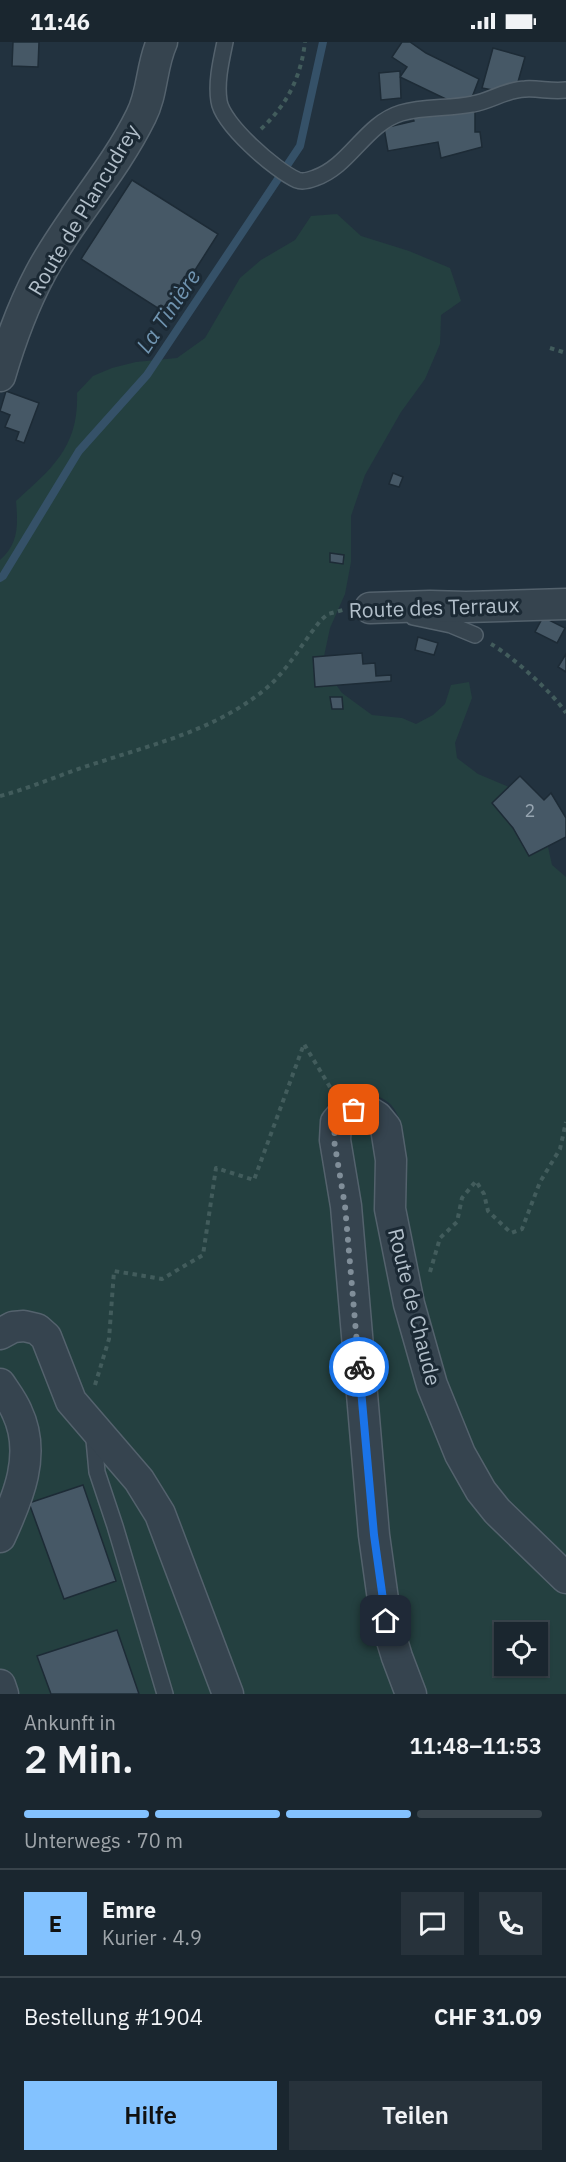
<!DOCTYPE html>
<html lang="de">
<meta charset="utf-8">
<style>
:root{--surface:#1a262f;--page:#27323b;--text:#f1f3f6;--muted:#9fa5aa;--line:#38434b;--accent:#83c2ff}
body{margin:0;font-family:"IBM Plex Sans",sans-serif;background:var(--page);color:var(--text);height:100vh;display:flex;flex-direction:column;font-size:22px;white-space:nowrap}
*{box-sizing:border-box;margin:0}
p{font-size:20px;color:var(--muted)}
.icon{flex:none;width:33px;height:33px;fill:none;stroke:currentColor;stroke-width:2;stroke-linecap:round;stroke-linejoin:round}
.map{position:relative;height:1652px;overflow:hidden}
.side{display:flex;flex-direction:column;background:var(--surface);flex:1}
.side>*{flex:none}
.controls{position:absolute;left:494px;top:1580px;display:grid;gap:12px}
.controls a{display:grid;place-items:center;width:54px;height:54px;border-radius:0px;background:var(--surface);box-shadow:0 2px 4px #0004,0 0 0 2px var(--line);font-size:30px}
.pin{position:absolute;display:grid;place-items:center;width:51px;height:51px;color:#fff;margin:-26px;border-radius:12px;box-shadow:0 3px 9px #0006}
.courier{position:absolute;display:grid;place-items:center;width:60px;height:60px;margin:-30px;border:4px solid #1a73e8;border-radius:50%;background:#fff;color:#222;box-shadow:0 2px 8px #0007}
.head em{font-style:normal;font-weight:600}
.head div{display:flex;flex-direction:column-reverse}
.head{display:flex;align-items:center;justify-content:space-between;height:102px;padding:0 24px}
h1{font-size:39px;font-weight:600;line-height:45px}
.bar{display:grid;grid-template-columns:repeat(4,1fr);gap:9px 6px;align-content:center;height:72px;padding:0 24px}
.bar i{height:8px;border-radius:4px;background:var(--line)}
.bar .on{background:var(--accent)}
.bar p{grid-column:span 4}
.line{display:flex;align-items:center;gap:15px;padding:0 24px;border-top:2px solid var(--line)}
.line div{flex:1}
.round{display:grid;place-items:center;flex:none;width:63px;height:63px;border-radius:0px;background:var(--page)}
.button{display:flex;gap:12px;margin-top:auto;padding:12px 24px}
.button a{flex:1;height:69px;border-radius:0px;background:var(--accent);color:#111;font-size:24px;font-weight:600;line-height:69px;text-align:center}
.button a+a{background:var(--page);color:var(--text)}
.status{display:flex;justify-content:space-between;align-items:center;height:42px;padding:0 30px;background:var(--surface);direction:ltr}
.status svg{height:16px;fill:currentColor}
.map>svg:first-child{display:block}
</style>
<div class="status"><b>11:46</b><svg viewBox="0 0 49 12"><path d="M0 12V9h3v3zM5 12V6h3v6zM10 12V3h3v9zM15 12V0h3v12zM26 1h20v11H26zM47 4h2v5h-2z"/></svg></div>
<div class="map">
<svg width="566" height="1652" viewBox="0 0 566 1652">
<rect width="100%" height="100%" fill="#22323f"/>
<!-- green -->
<path fill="#244040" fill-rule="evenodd" d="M 337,172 L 361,194 L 409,209 L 450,226 L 461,259 L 441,273 L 440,302 L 425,337 L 401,370 L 365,433 L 351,474 L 351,520 L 345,552 L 330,586 L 323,619 L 334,640 L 342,651 L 372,673 L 402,676 L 416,682 L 433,673 L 445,662 L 451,643 L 469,640 L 472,656 L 455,701 L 457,716 L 478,732 L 509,745 L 540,789 L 548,805 L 552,823 L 566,835 L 566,1521 L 505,1466 L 461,1391 L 406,1212 L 403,1086 C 399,1075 395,1064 385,1058 C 369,1047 334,1048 325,1068 C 323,1073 322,1078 321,1083 L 404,1652 L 0,1652 L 0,518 C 19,502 18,482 16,459 C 53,426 79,404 77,351 L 93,334 L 112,326 L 136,320 L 177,316 L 205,296 L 240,236 L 261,218 L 295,198 L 311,174 Z
M 361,1080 L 374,1093 L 427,1354 L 566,1550 L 566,1652 L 421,1652 L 392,1568 L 346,1086 ZM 504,1590 L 537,1590 L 537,1623 L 504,1623 Z"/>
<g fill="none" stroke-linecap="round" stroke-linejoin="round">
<!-- stream -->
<path stroke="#355168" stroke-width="8" d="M 0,536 L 3,534 L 79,409 L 147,333 L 300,104 L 323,0"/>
</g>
<!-- building -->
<path fill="#465866" stroke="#1d2b36" stroke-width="1.5" d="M 13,0 L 39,0 L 38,25 L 12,24 Z
M 402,0 L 410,0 L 426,11 L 479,37 L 471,58 L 452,60 L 400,35 L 407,25 L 392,15 Z
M 493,6 L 525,15 L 516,47 L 498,49 L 482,46 Z
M 400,29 L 401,56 L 381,58 L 379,31 Z
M 445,69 L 475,70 L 475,90 L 480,90 L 482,105 L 441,116 L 438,100 L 388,109 L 384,86 L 414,79 L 413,76 Z
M 132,138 L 218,192 L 167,272 L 81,217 Z
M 6,349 L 39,361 L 24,401 L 16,398 L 19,390 L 5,385 L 10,373 L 0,369 Z
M 393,431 L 403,435 L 399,445 L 389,442 Z
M 330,511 L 344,513 L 343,522 L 330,520 Z
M 543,575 L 565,586 L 557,601 L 535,590 Z
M 418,595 L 438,601 L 434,613 L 415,608 Z
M 362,611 L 363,622 L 375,621 L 376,634 L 391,633 L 391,639 L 315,645 L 313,615 Z
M 566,612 L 566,630 L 558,625 Z
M 330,655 L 342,655 L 343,667 L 332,667 Z
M 520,734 L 544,758 L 551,751 L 566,776 L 566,795 L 529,814 L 513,786 L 492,761 Z
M 83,1443 L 116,1539 L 64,1557 L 29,1461 Z
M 117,1588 L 139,1652 L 51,1652 L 37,1614 Z"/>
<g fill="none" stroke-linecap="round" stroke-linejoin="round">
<!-- service casing -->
<g stroke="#54626d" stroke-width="18">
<path id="service" d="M 225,0 C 221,19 216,40 219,59 C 222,82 276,129 297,138 C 302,140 310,138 315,136 C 350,124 365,82 401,71 C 424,64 449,67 473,62 C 490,59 508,47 525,47 C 539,46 552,50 566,48
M 413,575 L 451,583 L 475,593
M 93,1387 L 97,1430 L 115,1484 L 165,1652"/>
</g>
<!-- minor casing -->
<g stroke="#54626d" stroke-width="33">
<path id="minor" d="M 0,334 C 10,300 23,264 40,232 C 69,177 113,131 141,74 C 153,51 151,24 162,0
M 370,566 L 430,564 L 466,565 L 566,562
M 0,1292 L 13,1285 L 24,1284 L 37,1287 L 46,1295 L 71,1359 L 139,1438 L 160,1472 L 228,1652
M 0,1342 C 6,1351 13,1360 17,1370 C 37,1412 18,1456 0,1495
M 0,1643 L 3,1652
M 411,1652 L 397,1615 L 386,1579 L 374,1493 L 346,1164 L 335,1098 L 336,1080 L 341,1074 L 350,1069 L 359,1068 L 369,1070 L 377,1075 L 386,1086 L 391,1118 L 390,1167 L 409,1262 L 432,1343 L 460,1412 L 481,1449 L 497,1469 L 566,1536"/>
</g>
<!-- path -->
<path stroke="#425c5c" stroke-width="4" stroke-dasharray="4.5 4.5" stroke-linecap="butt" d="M 261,87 C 287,63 301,35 305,0
M 550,306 L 566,311
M 491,602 C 512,614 553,651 566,671
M 0,754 C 34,745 66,730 100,720 C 157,701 214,688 263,649 C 287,630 302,601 321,578 L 328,572 L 343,568
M 430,1230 L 440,1196 L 457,1180 L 462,1156 L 476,1139 L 484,1152 L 488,1169 L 511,1191 L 522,1187 L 540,1140 L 560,1107 L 566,1080
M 95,1343 L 109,1297 L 114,1229 L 162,1237 L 203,1213 L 216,1126 L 254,1138 L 304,1002 L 333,1050"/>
<!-- service -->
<use href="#service" stroke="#36444f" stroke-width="15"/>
<!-- minor -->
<use href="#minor" stroke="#36444f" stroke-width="30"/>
</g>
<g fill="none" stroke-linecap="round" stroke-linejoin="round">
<!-- done -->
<path stroke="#808e99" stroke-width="6" stroke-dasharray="0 10.8" d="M 354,1068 L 338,1078 L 335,1085 L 334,1098 L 345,1164 L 359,1325"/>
<!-- route -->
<path stroke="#1a73e8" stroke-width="8" d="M 359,1325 L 374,1493 L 386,1579"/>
</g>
<g text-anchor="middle" stroke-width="6" stroke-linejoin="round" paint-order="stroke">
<!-- number labels -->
<g font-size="18" fill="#97a5b1">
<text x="530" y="775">2</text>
</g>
<!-- street labels -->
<g font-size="21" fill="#b2bfca" stroke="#1b2934">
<text transform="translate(84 168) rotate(-59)" y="7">Route de Plancudrey</text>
<text transform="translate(434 566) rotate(-2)" y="7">Route des Terraux</text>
<text transform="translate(414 1265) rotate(76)" y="7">Route de Chaude</text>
</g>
<!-- water labels -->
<g font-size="22" font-style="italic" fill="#7094b0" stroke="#1b2934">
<text transform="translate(168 269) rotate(-56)" y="8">La Tinière</text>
</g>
</g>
</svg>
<div class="controls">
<a><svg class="icon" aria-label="locate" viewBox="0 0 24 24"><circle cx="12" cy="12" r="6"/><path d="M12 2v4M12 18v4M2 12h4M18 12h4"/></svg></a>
</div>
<div class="pin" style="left:354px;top:1068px;background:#ea580c"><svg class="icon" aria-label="bag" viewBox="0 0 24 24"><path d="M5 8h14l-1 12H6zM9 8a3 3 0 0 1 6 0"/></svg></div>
<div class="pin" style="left:386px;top:1579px;background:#1f2937"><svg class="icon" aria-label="home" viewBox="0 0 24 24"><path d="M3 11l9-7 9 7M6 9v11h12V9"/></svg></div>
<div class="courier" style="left:359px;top:1325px"><svg class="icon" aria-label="bike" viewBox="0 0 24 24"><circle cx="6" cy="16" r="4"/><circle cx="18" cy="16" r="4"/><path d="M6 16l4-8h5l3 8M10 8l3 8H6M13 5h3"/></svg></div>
</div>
<section class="side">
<div class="head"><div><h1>2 Min.</h1><p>Ankunft in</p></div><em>11:48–11:53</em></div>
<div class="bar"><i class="on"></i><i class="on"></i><i class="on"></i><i></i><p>Unterwegs · 70 m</p></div>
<div class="line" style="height:108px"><b class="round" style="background:var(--accent);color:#111">E</b><div><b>Emre</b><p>Kurier · 4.9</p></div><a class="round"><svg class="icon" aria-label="chat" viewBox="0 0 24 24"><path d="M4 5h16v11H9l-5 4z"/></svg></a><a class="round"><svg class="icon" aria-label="phone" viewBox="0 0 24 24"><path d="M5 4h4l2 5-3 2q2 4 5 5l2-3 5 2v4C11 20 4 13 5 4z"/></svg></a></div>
<div class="line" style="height:78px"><div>Bestellung #1904</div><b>CHF 31.09</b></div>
<div class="button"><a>Hilfe</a><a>Teilen</a></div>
</section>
